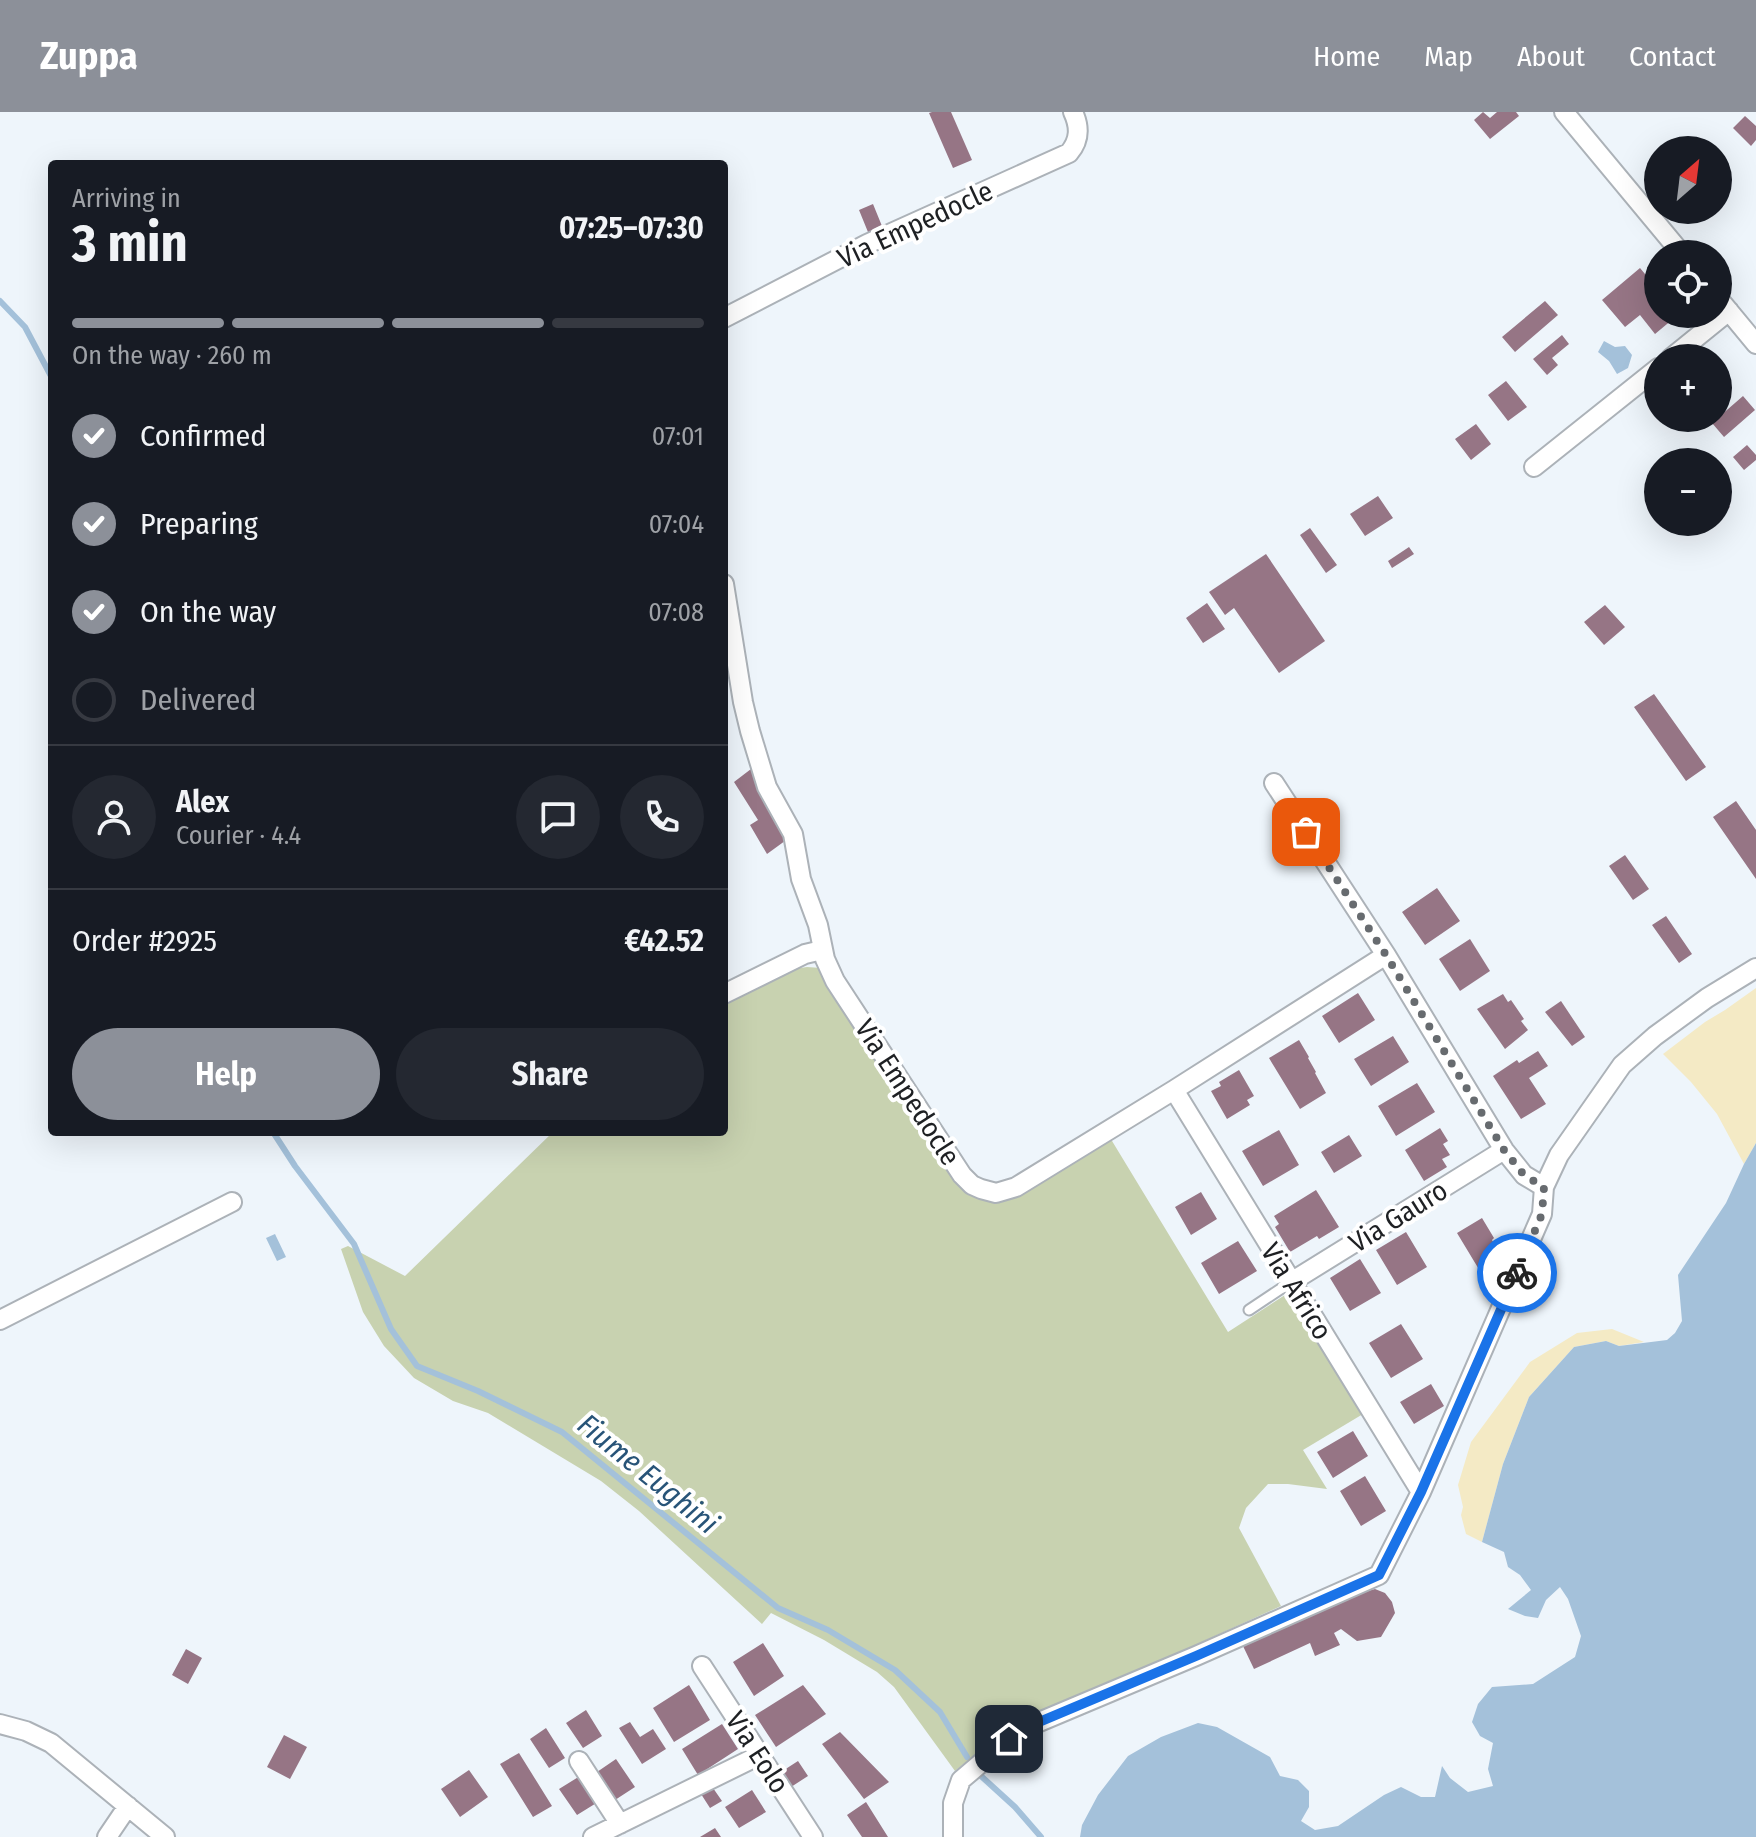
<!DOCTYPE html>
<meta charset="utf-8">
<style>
:root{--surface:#171b24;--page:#242831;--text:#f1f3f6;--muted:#9ea1a6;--line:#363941;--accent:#8c9099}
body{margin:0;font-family:"Fira Sans Condensed",sans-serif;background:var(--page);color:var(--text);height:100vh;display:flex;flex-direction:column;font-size:30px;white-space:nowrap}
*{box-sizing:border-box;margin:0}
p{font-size:26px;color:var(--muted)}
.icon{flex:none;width:44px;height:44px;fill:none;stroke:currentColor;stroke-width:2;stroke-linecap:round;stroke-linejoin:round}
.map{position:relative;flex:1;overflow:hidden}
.drawer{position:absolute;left:48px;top:48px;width:680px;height:976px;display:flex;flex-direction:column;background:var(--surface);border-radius:8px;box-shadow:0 8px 32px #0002}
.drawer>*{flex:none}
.needle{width:52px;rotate:28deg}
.fabs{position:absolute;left:1644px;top:24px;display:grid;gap:16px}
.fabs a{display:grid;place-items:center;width:88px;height:88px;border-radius:50%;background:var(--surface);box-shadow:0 8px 32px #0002;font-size:40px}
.pin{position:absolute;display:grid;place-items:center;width:68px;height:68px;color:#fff;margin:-34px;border-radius:16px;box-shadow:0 4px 12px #0006}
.courier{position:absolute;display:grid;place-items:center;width:80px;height:80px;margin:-40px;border:6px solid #1a73e8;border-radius:50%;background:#fff;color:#222;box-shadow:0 2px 10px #0007}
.summary em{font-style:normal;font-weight:700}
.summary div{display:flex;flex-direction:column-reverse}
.summary{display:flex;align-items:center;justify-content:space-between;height:136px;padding:0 24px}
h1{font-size:52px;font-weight:700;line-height:60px}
.bar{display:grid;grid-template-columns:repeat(4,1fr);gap:12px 8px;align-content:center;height:96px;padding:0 24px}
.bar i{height:10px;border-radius:6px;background:var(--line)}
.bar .on{background:var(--accent)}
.bar p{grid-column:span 4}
.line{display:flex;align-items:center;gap:20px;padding:0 24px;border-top:2px solid var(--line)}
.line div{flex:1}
.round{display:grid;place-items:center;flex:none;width:84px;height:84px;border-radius:42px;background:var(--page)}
ol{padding:0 24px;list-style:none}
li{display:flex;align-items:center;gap:24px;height:88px}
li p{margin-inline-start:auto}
li .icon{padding:8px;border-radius:50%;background:var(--accent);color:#fff;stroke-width:4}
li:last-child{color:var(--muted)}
li i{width:44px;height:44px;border:4px solid var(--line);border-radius:50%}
.primary-button{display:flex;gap:16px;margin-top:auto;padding:16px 24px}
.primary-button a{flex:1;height:92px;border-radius:48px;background:var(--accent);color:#fff;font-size:32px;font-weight:700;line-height:92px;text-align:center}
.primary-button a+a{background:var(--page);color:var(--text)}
header{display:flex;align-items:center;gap:48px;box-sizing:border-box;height:112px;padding:0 40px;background:var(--accent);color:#fff}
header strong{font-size:38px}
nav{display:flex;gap:44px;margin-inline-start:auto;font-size:28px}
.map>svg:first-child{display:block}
</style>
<header>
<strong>Zuppa</strong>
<nav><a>Home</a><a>Map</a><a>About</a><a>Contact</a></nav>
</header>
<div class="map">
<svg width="1756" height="1725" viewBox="0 0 1756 1725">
<rect width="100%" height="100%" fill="#eef5fb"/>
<!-- green -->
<path fill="#c8d2b0" d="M 807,855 L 821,856 L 980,1084 L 1109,1024 L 1228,1220 L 1288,1181 L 1363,1302 L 1303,1338 L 1327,1377 L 1288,1372 L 1268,1372 L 1246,1396 L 1239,1416 L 1281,1494 L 1079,1586 L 1022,1608 L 995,1626 L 955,1659 L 894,1575 L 877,1560 L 824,1528 L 771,1501 L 762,1512 L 639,1399 L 601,1369 L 488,1301 L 453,1289 L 414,1266 L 384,1234 L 363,1200 L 341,1137 L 348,1134 L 405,1164 L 553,1020 L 724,1020 L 724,889 L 787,858 Z"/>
<!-- sand -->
<path fill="#f4eac5" d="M 1756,876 L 1756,1031 L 1744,1052 L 1717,1002 L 1691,970 L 1663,942 L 1705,910 L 1725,898 Z
M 1612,1217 L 1644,1230 L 1619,1234 L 1606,1229 L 1574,1235 L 1529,1285 L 1503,1352 L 1482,1430 L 1466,1422 L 1461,1403 L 1463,1395 L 1458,1373 L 1471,1330 L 1530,1250 L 1577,1221 Z"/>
<!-- water -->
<path fill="#a4c1da" d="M 1604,229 L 1615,235 L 1625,234 L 1632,243 L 1628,256 L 1617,262 L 1609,249 L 1598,240 Z
M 1756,1031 L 1756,1725 L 1080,1725 L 1082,1713 L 1098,1683 L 1128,1644 L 1161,1625 L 1198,1611 L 1217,1615 L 1270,1645 L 1280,1664 L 1298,1668 L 1309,1679 L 1309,1695 L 1301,1709 L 1315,1718 L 1338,1714 L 1384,1683 L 1401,1675 L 1421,1685 L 1435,1685 L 1442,1654 L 1450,1666 L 1468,1680 L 1493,1674 L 1488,1657 L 1493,1631 L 1480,1624 L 1472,1610 L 1478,1592 L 1492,1575 L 1533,1572 L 1575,1545 L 1581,1524 L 1568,1487 L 1560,1475 L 1546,1488 L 1538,1506 L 1525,1504 L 1508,1497 L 1531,1478 L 1520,1463 L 1508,1455 L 1504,1440 L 1482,1430 L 1503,1352 L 1529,1285 L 1574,1235 L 1606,1229 L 1619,1234 L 1667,1228 L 1675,1221 L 1682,1209 L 1678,1163 L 1726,1091 L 1744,1052 Z
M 275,1122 L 286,1145 L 277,1149 L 266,1126 Z"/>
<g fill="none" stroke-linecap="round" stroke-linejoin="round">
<!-- stream -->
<path stroke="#a4c1da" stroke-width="6" d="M 0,189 L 25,215 L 52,266
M 273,1020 L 295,1054 L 354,1132 L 391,1217 L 417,1254 L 478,1279 L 562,1320 L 778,1496 L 828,1518 L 895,1558 L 940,1600 L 967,1645
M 981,1664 L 1015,1695 L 1041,1725"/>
</g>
<!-- building -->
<path fill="#967585" d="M 932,0 L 951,0 L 972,48 L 953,56 L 929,1 Z
M 1483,0 L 1490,6 L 1497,0 L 1516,0 L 1519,4 L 1490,27 L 1474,8 Z
M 1745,4 L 1756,14 L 1756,28 L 1751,34 L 1733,16 Z
M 873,92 L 884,119 L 870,125 L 859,98 Z
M 1640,156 L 1655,174 L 1658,172 L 1658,202 L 1679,202 L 1655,222 L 1640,203 L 1625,215 L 1602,188 Z
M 1545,189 L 1558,203 L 1515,240 L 1502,225 Z
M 1562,223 L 1569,232 L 1552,246 L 1558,253 L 1547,263 L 1533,247 Z
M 1506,269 L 1527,295 L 1508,309 L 1488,283 Z
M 1743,284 L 1755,298 L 1724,325 L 1712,311 Z
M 1476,312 L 1491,332 L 1471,348 L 1455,327 Z
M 1747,333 L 1756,343 L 1756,348 L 1744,358 L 1733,345 Z
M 1718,382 L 1730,395 L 1718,405 Z
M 1378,384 L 1393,406 L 1365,424 L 1350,402 Z
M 1310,416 L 1337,453 L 1326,461 L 1300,423 Z
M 1409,435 L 1414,442 L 1392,456 L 1388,449 Z
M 1266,442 L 1325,529 L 1279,561 L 1234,496 L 1225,503 L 1209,480 Z
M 1207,491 L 1225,517 L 1203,531 L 1186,506 Z
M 1605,493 L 1625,515 L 1604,533 L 1584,510 Z
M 1654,582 L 1706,655 L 1686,669 L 1634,595 Z
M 751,657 L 789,726 L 767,742 L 750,713 L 758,708 L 734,670 Z
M 1736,689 L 1756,718 L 1756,767 L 1713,705 Z
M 1625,743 L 1649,777 L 1633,788 L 1609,754 Z
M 1437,776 L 1460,809 L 1425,833 L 1402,800 Z
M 1666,804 L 1692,842 L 1679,851 L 1652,813 Z
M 1470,827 L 1490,859 L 1460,879 L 1439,847 Z
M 1358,881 L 1375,908 L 1339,931 L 1322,904 Z
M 1503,882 L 1508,890 L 1511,888 L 1524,907 L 1521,909 L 1528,918 L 1505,937 L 1477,897 Z
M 1561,889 L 1585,925 L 1572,934 L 1545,900 Z
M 1393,924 L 1409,950 L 1371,974 L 1354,947 Z
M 1299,928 L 1309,945 L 1308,946 L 1316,960 L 1315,961 L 1326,981 L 1300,997 L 1269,946 Z
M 1538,939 L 1548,954 L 1529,966 L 1546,992 L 1521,1007 L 1493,964 L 1517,948 L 1519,951 Z
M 1239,958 L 1254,984 L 1247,988 L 1250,993 L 1227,1007 L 1211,979 L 1221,974 L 1219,970 Z
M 1417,971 L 1435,1000 L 1396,1024 L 1378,994 Z
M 1440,1016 L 1448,1029 L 1443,1032 L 1450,1043 L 1442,1047 L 1447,1055 L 1424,1069 L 1405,1038 Z
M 1279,1018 L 1299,1053 L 1263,1074 L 1242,1039 Z
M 1349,1023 L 1362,1044 L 1334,1061 L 1321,1040 Z
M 1316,1078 L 1339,1115 L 1319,1127 L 1317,1124 L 1290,1140 L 1275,1115 L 1279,1112 L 1274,1104 Z
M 1201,1080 L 1217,1107 L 1191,1123 L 1175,1095 Z
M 1482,1106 L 1494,1126 L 1492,1128 L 1502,1144 L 1493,1149 L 1500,1160 L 1486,1169 L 1457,1121 Z
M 1406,1120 L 1427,1155 L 1397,1173 L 1376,1138 Z
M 1238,1129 L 1257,1159 L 1219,1182 L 1201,1151 Z
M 1360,1147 L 1381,1181 L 1350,1199 L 1330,1166 Z
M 1401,1212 L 1423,1247 L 1391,1266 L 1369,1231 Z
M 1431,1272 L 1444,1294 L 1414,1312 L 1400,1290 Z
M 1353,1319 L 1368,1344 L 1333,1366 L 1317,1340 Z
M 1365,1364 L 1386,1399 L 1361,1414 L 1340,1379 Z
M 1375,1477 L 1385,1481 L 1392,1490 L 1395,1501 L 1381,1525 L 1357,1529 L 1341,1517 L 1334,1521 L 1340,1533 L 1315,1544 L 1310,1531 L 1254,1557 L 1243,1534 L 1357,1482 Z
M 763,1531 L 784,1564 L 754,1584 L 733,1550 Z
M 186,1537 L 202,1546 L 188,1572 L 172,1563 Z
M 689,1573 L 710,1608 L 674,1630 L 653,1596 Z
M 803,1573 L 826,1602 L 776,1635 L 755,1603 Z
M 586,1598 L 602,1624 L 583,1636 L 566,1611 Z
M 630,1610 L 640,1625 L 653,1617 L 666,1637 L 642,1652 L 619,1616 Z
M 722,1612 L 738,1637 L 698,1663 L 682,1637 Z
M 546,1616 L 565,1646 L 549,1656 L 530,1627 Z
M 840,1620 L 889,1670 L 864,1687 L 822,1632 Z
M 284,1623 L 307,1635 L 290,1667 L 267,1655 Z
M 519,1641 L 552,1694 L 533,1705 L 500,1652 Z
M 616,1647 L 635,1675 L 615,1688 L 597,1660 Z
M 798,1649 L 808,1664 L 791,1675 L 781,1660 Z
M 469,1658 L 488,1685 L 460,1705 L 441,1677 Z
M 580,1664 L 598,1690 L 577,1703 L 559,1677 Z
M 713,1676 L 722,1689 L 710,1696 L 701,1682 Z
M 752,1678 L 766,1700 L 739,1716 L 725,1695 Z
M 866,1690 L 888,1725 L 862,1725 L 847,1703 Z
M 715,1716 L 721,1725 L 700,1725 Z"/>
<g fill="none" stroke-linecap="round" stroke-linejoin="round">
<!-- lane casing -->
<g stroke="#acb2b8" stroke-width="13">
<path id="lane" d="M 1249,1198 L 1291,1170"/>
</g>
<!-- street casing -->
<g stroke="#acb2b8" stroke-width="22">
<path id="street" d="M 1564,0 L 1682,142
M 1718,186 L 1756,232
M 724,206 L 867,132 L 1069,41 C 1080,28 1080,15 1073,0
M 1671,246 L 1729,199
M 1534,355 L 1658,256
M 724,472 L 743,590 L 750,619 L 767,675 L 793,722 L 801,767 L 818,813 L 825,847 L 835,869 L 962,1063 L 972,1073 L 981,1077 L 996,1081 L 1016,1075 L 1174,978 L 1386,843
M 1274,671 L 1386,843 L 1504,1038 L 1524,1063 L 1544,1075
M 724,882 L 805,842 L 822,838
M 1174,978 L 1421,1380
M 1291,1170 L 1504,1038
M 0,1208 L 232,1090
M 702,1554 L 813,1725
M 0,1612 L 26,1619 L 51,1631 L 165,1725
M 579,1649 L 620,1712
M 107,1725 L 128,1694
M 593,1725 L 760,1643
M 953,1725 L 953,1691 L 961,1668 L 1009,1627 L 1032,1613 L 1196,1544 L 1379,1463 L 1421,1380 L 1542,1102 L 1544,1075 L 1559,1043 L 1622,953 L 1655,924 L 1707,886 L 1756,856"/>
</g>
<!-- lane -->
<use href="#lane" stroke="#fff" stroke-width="9"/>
<!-- street -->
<use href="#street" stroke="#fff" stroke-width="18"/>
</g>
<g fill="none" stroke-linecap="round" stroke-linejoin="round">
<!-- done -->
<path stroke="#676b6f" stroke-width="8" stroke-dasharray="0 14.4" d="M 1306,720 L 1386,843 L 1504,1038 L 1524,1063 L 1544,1075 L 1542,1102 L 1517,1161"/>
<!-- route -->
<path stroke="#1a73e8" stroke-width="10" d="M 1009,1627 L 1032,1613 L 1196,1544 L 1379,1463 L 1421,1380 L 1517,1161"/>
</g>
<g text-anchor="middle" stroke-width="8" stroke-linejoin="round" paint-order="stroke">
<!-- street labels -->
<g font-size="28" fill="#1e2023" stroke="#fff">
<text transform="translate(915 112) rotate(-25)" y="10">Via Empedocle</text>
<text transform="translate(908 980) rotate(57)" y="10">Via Empedocle</text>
<text transform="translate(1398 1104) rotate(-32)" y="10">Via Gauro</text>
<text transform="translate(1297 1179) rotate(58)" y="10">Via Africo</text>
<text transform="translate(758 1640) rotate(57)" y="10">Via Eolo</text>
</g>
<!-- water labels -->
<g font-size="30" font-style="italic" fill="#285478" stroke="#fff">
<text transform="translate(648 1362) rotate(39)" y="10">Fiume Eughini</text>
</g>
</g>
</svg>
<div class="fabs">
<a><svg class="needle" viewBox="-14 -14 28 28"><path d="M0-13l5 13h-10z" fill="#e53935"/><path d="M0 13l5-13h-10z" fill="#9ea1a6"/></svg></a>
<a><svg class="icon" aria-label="locate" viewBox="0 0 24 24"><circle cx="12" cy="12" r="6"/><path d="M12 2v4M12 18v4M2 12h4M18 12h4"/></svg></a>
<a>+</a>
<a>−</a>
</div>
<div class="pin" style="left:1306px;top:720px;background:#ea580c"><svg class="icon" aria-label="bag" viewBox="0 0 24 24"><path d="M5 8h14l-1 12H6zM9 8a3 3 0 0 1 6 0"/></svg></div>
<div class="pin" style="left:1009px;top:1627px;background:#1f2937"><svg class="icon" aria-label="home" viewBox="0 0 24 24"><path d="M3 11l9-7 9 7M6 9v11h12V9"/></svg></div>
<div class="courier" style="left:1517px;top:1161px"><svg class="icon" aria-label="bike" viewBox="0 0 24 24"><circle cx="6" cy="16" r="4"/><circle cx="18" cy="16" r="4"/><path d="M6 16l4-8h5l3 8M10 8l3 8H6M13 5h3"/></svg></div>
<section class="drawer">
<div class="summary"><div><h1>3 min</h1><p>Arriving in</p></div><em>07:25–07:30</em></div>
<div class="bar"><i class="on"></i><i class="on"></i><i class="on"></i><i></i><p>On the way · 260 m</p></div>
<ol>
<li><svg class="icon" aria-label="check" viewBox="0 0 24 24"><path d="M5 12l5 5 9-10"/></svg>Confirmed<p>07:01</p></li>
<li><svg class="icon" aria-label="check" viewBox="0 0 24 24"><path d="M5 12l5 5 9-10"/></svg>Preparing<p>07:04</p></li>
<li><svg class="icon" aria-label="check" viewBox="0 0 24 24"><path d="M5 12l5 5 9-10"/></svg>On the way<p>07:08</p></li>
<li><i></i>Delivered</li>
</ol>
<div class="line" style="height:144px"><a class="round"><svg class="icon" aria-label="person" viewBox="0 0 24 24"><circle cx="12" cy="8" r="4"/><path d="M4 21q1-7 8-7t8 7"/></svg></a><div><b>Alex</b><p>Courier · 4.4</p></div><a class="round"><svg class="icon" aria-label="chat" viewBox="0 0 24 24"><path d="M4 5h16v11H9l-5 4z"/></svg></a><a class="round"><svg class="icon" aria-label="phone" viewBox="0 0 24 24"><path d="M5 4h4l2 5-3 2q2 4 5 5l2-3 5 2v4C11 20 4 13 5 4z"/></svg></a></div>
<div class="line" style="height:104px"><div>Order #2925</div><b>€42.52</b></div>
<div class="primary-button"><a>Help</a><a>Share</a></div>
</section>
</div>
